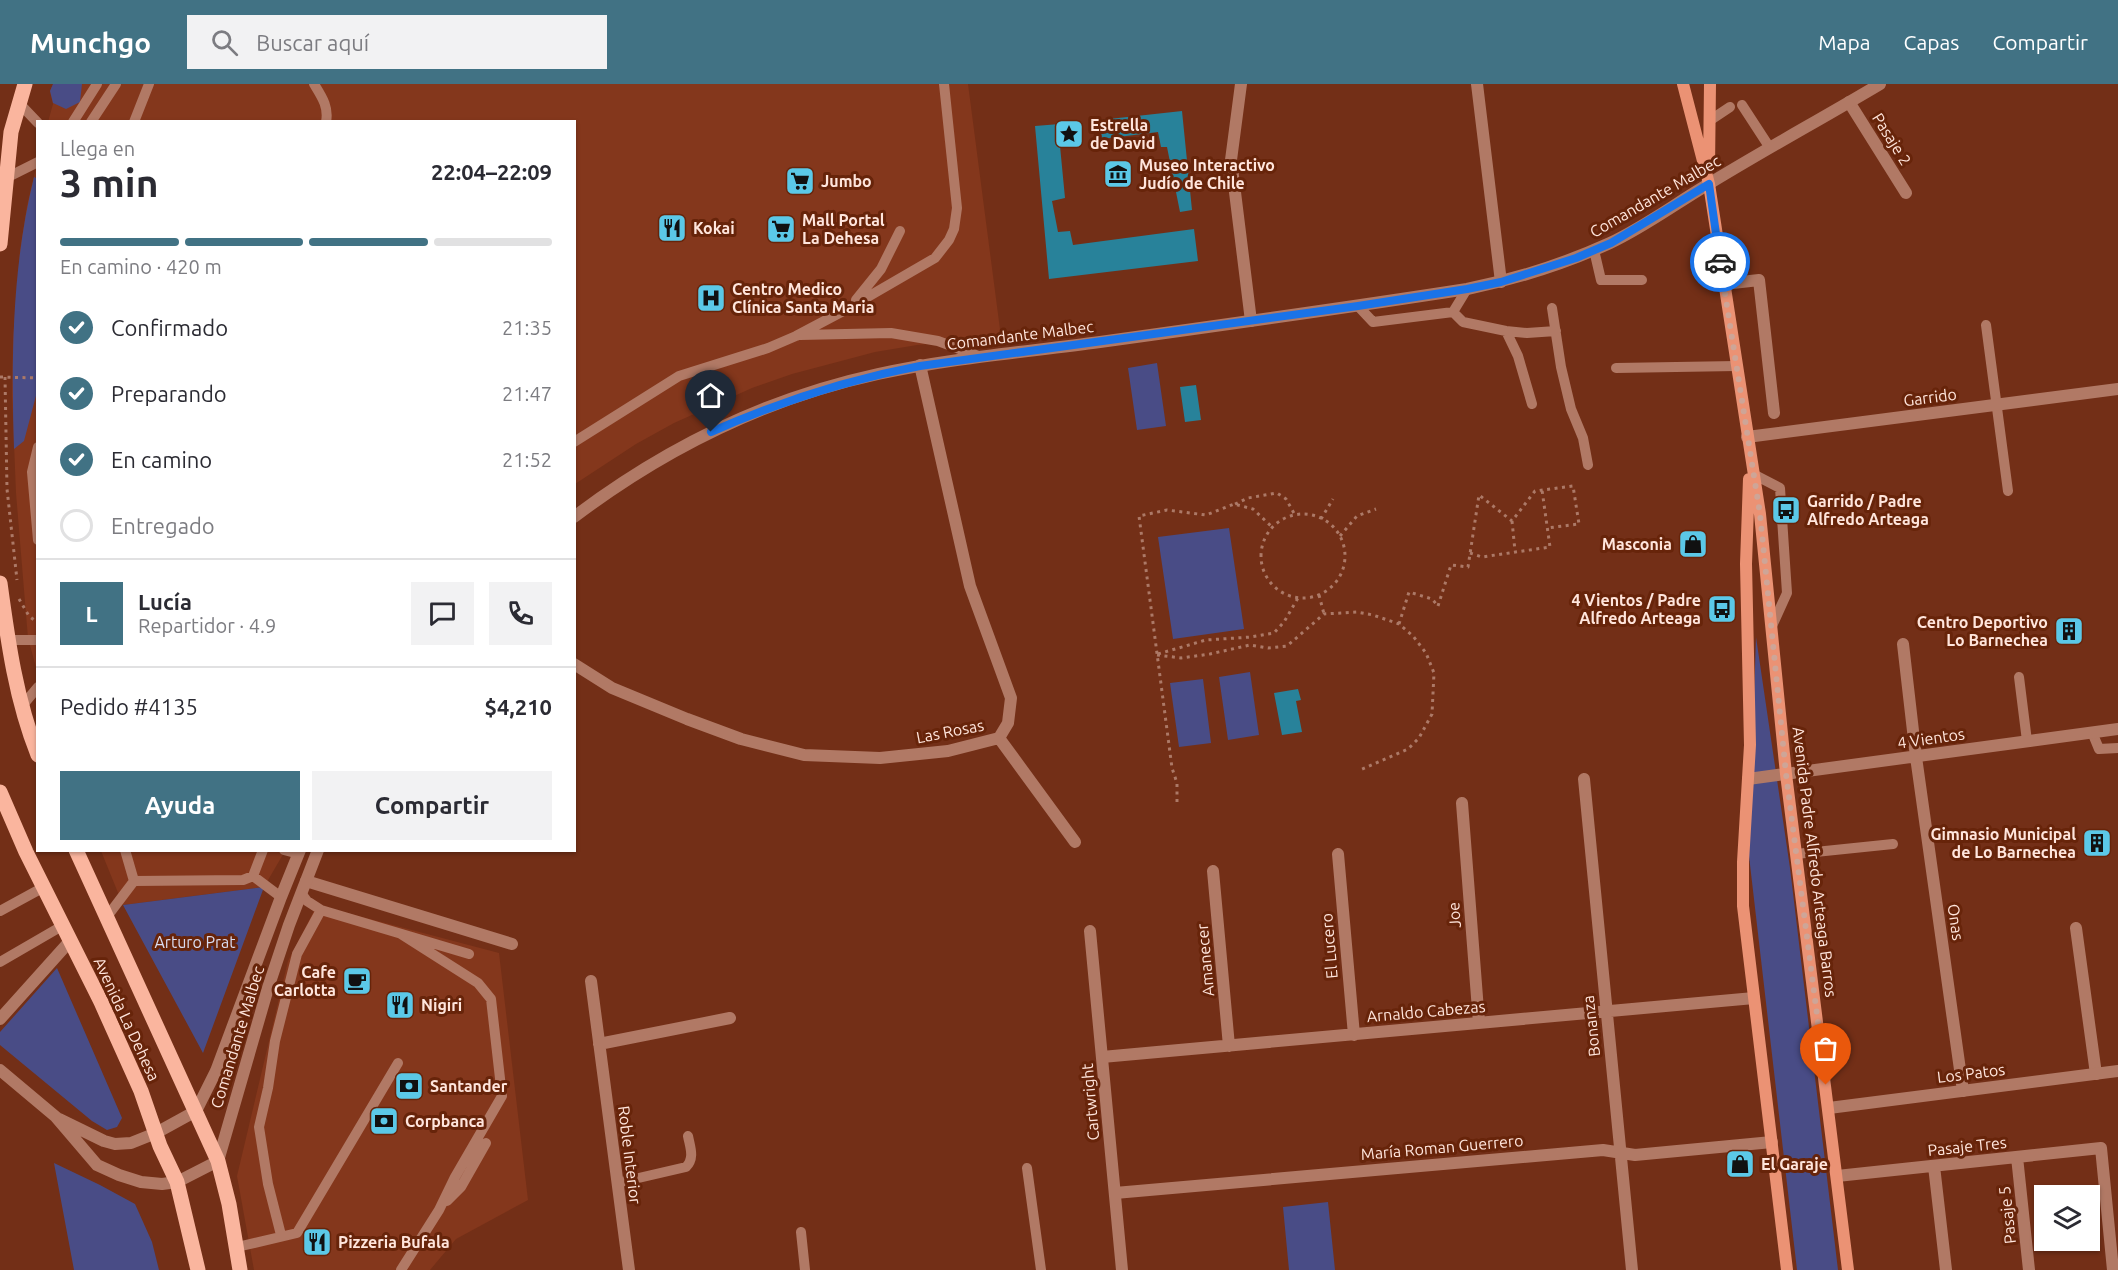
<!DOCTYPE html>
<html lang="es">
<meta charset="utf-8">
<style>
:root{--surface:#fff;--page:#f2f2f3;--text:#2b2b33;--muted:#7c7c81;--line:#e1e1e2;--accent:#417284}
body{margin:0;font-family:Ubuntu,sans-serif;background:var(--page);color:var(--text);height:100vh;display:flex;flex-direction:column;font-size:22px;white-space:nowrap}
*{box-sizing:border-box;margin:0}
p{font-size:20px;color:var(--muted)}
.icon{flex:none;width:33px;height:33px;fill:none;stroke:currentColor;stroke-width:2;stroke-linecap:round;stroke-linejoin:round}
.map{position:relative;flex:1;overflow:hidden}
.drawer{position:absolute;left:36px;top:36px;width:540px;height:732px;display:flex;flex-direction:column;background:var(--surface);border-radius:0px;box-shadow:0 2px 4px #0004}
.drawer>*{flex:none}
.buttons{position:absolute;left:2034px;top:1101px;display:grid;gap:12px}
.buttons a{display:grid;place-items:center;width:66px;height:66px;border-radius:0px;background:var(--surface);box-shadow:0 2px 4px #0004;font-size:30px}
.pin{position:absolute;display:grid;place-items:center;width:51px;height:51px;color:#fff;margin:-62px -26px;border-radius:50% 50% 50% 0;rotate:-45deg;box-shadow:0 0 6px #0007}
.pin .icon{rotate:45deg}
.courier{position:absolute;display:grid;place-items:center;width:60px;height:60px;margin:-30px;border:4px solid #1a73e8;border-radius:50%;background:#fff;color:#222;box-shadow:0 2px 8px #0007}
.headline em{font-style:normal;font-weight:700}
.headline div{display:flex;flex-direction:column-reverse}
.headline{display:flex;align-items:center;justify-content:space-between;height:102px;padding:0 24px}
h1{font-size:39px;font-weight:700;line-height:45px}
.bar{display:grid;grid-template-columns:repeat(4,1fr);gap:9px 6px;align-content:center;height:72px;padding:0 24px}
.bar i{height:8px;border-radius:4px;background:var(--line)}
.bar .on{background:var(--accent)}
.bar p{grid-column:span 4}
.line{display:flex;align-items:center;gap:15px;padding:0 24px;border-top:2px solid var(--line)}
.line div{flex:1}
.round{display:grid;place-items:center;flex:none;width:63px;height:63px;border-radius:0px;background:var(--page)}
ol{padding:0 24px;list-style:none}
li{display:flex;align-items:center;gap:18px;height:66px}
li p{margin-inline-start:auto}
li .icon{padding:6px;border-radius:50%;background:var(--accent);color:#fff;stroke-width:4}
li:last-child{color:var(--muted)}
li i{width:33px;height:33px;border:3px solid var(--line);border-radius:50%}
.button{display:flex;gap:12px;margin-top:auto;padding:12px 24px}
.button a{flex:1;height:69px;border-radius:0px;background:var(--accent);color:#fff;font-size:24px;font-weight:700;line-height:69px;text-align:center}
.button a+a{background:var(--page);color:var(--text)}
header{display:flex;align-items:center;gap:36px;box-sizing:border-box;height:84px;padding:0 30px;background:var(--accent);color:#fff}
header strong{font-size:28px}
nav{display:flex;gap:33px;margin-inline-start:auto;font-size:21px}
.search{width:420px;height:54px;background:var(--page);display:flex;align-items:center;gap:15px;box-sizing:border-box;padding:0 21px;border-radius:0px;color:var(--muted);font-size:22px}
.map>svg:first-child{display:block}
</style>
<header>
<strong>Munchgo</strong>
<div class="search"><svg class="icon" aria-label="search" viewBox="0 0 24 24"><circle cx="10" cy="10" r="6"/><path d="M15 15l6 6"/></svg>Buscar aquí</div>
<nav><a>Mapa</a><a>Capas</a><a>Compartir</a></nav>
</header>
<div class="map">
<svg width="2118" height="1186" viewBox="0 0 2118 1186">
<rect width="100%" height="100%" fill="#732f17"/>
<!-- built -->
<path fill="#84371c" d="M 53,0 L 968,0 L 1001,253 L 917,261 L 875,268 L 792,290 L 752,304 L 674,339 L 636,360 L 575,400 L 574,38 L 48,38 L 53,20 L 50,7 Z
M 37,79 L 37,587 L 28,554 L 16,409 L 12,310 L 13,255 L 20,166 L 27,122 Z
M 101,767 L 285,767 L 264,803 L 123,821 Z
M 317,821 L 499,869 L 528,1116 L 456,1155 L 430,1186 L 254,1186 L 237,1092 L 288,877 Z"/>
<!-- green -->
<path fill="#494c86" d="M 53,0 L 82,0 L 80,18 L 66,25 L 53,19 L 50,7 Z
M 34,93 L 38,95 L 37,308 L 24,357 L 14,365 C 11,274 12,182 34,93 Z
M 1157,279 L 1166,342 L 1137,346 L 1128,284 Z
M 1229,444 L 1244,545 L 1173,555 L 1158,453 Z
M 1756,553 L 1790,784 L 1838,1186 L 1797,1186 L 1749,772 Z
M 1250,588 L 1259,651 L 1228,656 L 1219,593 Z
M 1203,595 L 1211,659 L 1179,663 L 1170,599 Z
M 264,803 L 203,969 L 123,821 Z
M 57,884 L 122,1034 L 117,1043 L 107,1046 L 92,1037 L 0,961 L 0,948 Z
M 54,1079 L 100,1101 L 135,1120 L 152,1158 L 159,1186 L 74,1186 Z
M 1328,1118 L 1335,1186 L 1289,1186 L 1283,1123 Z"/>
<!-- water -->
<path fill="#28829a" d="M 1182,27 L 1192,126 L 1180,128 L 1167,63 L 1161,63 L 1158,48 L 1102,55 L 1100,36 Z
M 1072,39 L 1074,60 L 1060,62 L 1065,114 L 1052,117 L 1058,148 L 1070,147 L 1073,161 L 1194,145 L 1198,177 L 1049,195 L 1035,42 Z
M 1196,301 L 1201,336 L 1185,338 L 1180,303 Z
M 1298,605 L 1301,616 L 1296,617 L 1302,648 L 1282,651 L 1274,609 Z"/>
<g fill="none" stroke-linecap="round" stroke-linejoin="round">
<!-- path -->
<path stroke="#ac7967" stroke-width="3" stroke-dasharray="3 4.5" stroke-linecap="butt" d="M 0,293 L 38,294
M 5,293 L 7,405 L 17,496
M 1235,420 L 1248,414 L 1277,409 L 1286,415 L 1295,431
M1261 472a42 42 0 1 1 84 0a42 42 0 1 1-84 0Z
M 1321,435 L 1333,415
M 1512,437 L 1515,467
M 1340,452 L 1357,432 L 1376,425
M 1470,469 L 1482,473 L 1550,463 L 1542,406
M 1319,511 L 1324,530
M 19,515 L 29,532 L 38,539
M 1438,522 L 1451,481 L 1468,483 L 1479,411 L 1512,437 L 1535,407 L 1573,402 L 1579,440 L 1547,444
M 1399,540 L 1409,508 L 1432,515 L 1438,522
M 1158,570 L 1206,556 L 1251,553 L 1274,549 L 1284,538 L 1298,514
M 1157,571 L 1181,574 L 1210,570 L 1250,561 L 1268,564 L 1287,562 L 1324,530 L 1357,528 L 1373,531 L 1399,540 L 1413,552 L 1426,569 L 1434,589 L 1432,630 L 1419,654 L 1408,665 L 1358,687
M 1177,718 L 1177,699 L 1172,684 L 1139,432 L 1167,426 L 1206,431 L 1234,420 L 1253,425 L 1272,443"/>
<!-- service -->
<path stroke="#b17965" stroke-width="10" d="M 314,0 C 322,13 329,23 326,38
M 18,18 L 38,39
M 1742,21 L 1770,64
M 1709,37 L 1730,23
M 73,38 L 97,0
M 91,38 L 116,0
M 134,38 L 149,0
M 6,94 L 38,78
M 1594,166 L 1601,196 L 1642,196
M 1467,205 L 1453,228 L 1463,238 L 1506,247 L 1527,249 L 1556,247
M 856,216 L 881,185 L 900,147
M 1358,222 L 1373,238 L 1453,228
M 1552,224 L 1561,283 L 1571,325 L 1583,354 L 1588,381
M 1986,241 L 2008,407
M 1506,247 L 1518,272 L 1532,320
M 800,251 L 891,249 L 938,257 L 981,273
M 1616,284 L 1736,282
M 574,358 L 679,292 L 768,264 L 796,252 L 847,225 L 935,174 L 949,156 L 954,145 L 957,124 L 944,0
M 38,363 L 32,388 L 38,456
M 1753,390 L 1780,404 L 1787,509 L 1772,542
M 8,556 L 38,556
M 2019,593 L 2027,657
M 22,622 L 38,603
M 2092,648 L 2099,665 L 2118,664
M 125,766 L 134,797
M 284,766 L 299,770
M 1796,770 L 1893,760
M 253,792 L 281,813
M 134,797 L 243,796 L 253,792 L 263,766
M 301,809 L 307,817 L 321,826 L 469,870
M 0,827 L 44,803
M 106,834 L 134,797
M 0,878 L 62,842
M 1027,1084 L 1041,1186
M 617,1099 L 686,1083 C 695,1074 690,1063 688,1052
M 447,1117 L 461,1103 L 486,1059
M 801,1148 L 805,1186
M 281,1151 L 268,1100 L 259,1043 L 268,1004 L 275,957 L 297,870 L 321,826
M 237,1163 L 297,1149 L 398,979
M 401,1186 L 439,1126 L 455,1093 L 502,1012 L 491,915 L 478,899 L 401,850"/>
<!-- minor -->
<path stroke="#b17965" stroke-width="12" d="M 1241,0 L 1231,76 L 1251,237
M 1477,0 L 1501,198
M 1849,18 L 1906,109
M 1724,200 L 1759,196 L 1774,329
M 1747,353 L 2118,305
M 1903,560 L 1916,673 L 1963,1007
M 574,580 L 612,604 L 687,635 L 741,655 L 804,671 L 880,674 L 948,667 L 999,654 L 1008,639 L 1011,614 L 970,502 L 920,281
M 999,654 L 1075,758
M 1584,695 L 1632,1186
M 1748,695 L 2118,645
M 1462,719 L 1479,939
M 1338,770 L 1354,951
M 1213,787 L 1229,962
M 306,797 L 512,860
M 2076,844 L 2096,990
M 1090,847 L 1122,1186
M 591,897 L 629,1186
M 599,960 L 730,934
M 1102,973 L 1754,914
M 2017,1073 L 2029,1186
M 1934,1082 L 1946,1186
M 1837,1092 L 2101,1064 L 2113,1186
M 1115,1109 L 1603,1066 L 1635,1071 L 1772,1058"/>
<!-- tertiary -->
<path stroke="#b17965" stroke-width="12" d="M 574,433 C 664,365 767,314 878,290 C 951,274 1026,268 1100,258 C 1223,241 1345,224 1467,205 C 1516,195 1564,180 1610,159 C 1644,143 1675,120 1707,101 C 1764,66 1823,34 1880,0
M 0,935 L 70,857
M 0,986 L 56,1033 L 97,1081 L 119,1091 L 141,1098 L 162,1100 L 177,1098 L 218,1077 L 268,904 L 289,841 L 318,766
M 1829,1024 L 2118,987
M 59,1035 L 104,1057 L 115,1060 L 131,1059 L 156,1049 L 196,1027 L 216,987 L 281,813 L 300,766"/>
<!-- secondary -->
<path stroke="#eb9274" stroke-width="12" d="M 1683,0 L 1709,100 L 1760,430 L 1786,690 L 1848,1186
M 1709,84 L 1710,0
M 1749,395 L 1746,480 L 1750,661 L 1743,778 L 1743,822 L 1787,1186"/>
<!-- primary -->
<path stroke="#fab59e" stroke-width="15" d="M 0,160 L 11,48 L 25,0
M 0,499 C 8,558 16,616 38,671
M 0,708 L 26,768 L 101,918 L 141,1007 L 160,1062 L 177,1098 L 198,1186
M 76,766 L 218,1077 L 229,1120 L 240,1186"/>
</g>
<g fill="none" stroke-linecap="round" stroke-linejoin="round">
<!-- done -->
<path stroke="#cea597" stroke-width="6" stroke-dasharray="0 10.8" d="M 1720,178 L 1760,430 L 1786,690 L 1826,1001"/>
<!-- route -->
<path stroke="#1a73e8" stroke-width="8" d="M 711,348 C 779,318 846,296 920,282 L 1358,222 L 1467,205 L 1501,198 L 1576,174 L 1611,159 L 1709,100 L 1720,178"/>
</g>
<!-- icons -->
<defs>
<g id="sight-square" transform="scale(1.5)"><rect x="-9" y="-9" width="18" height="18" rx="4" fill="#5bc8e7" stroke="#67240a"/><path d="M0-6L1.8-2.2L6-1.7L2.9 1.2L3.7 5.4L0 3.3L-3.7 5.4L-2.9 1.2L-6-1.7L-1.8-2.2Z" fill="#111"/></g>
<g id="museum-square" transform="scale(1.5)"><rect x="-9" y="-9" width="18" height="18" rx="4" fill="#5bc8e7" stroke="#67240a"/><path d="M0-6L6-3V-2H-6V-3ZM-5-1h2V3h-2ZM-1-1h2V3h-2ZM3-1h2V3H3ZM-6 4H6V6H-6Z" fill="#111"/></g>
<g id="supermarket-square" transform="scale(1.5)"><rect x="-9" y="-9" width="18" height="18" rx="4" fill="#5bc8e7" stroke="#67240a"/><path d="M-6-5.5h2.5l.6 2H6L4.5 2H-2.5L-4.4-4H-6ZM-1.5 3.2a1.3 1.3 0 1 0 .1 0ZM3 3.2a1.3 1.3 0 1 0 .1 0Z" fill="#111"/></g>
<g id="restaurant-square" transform="scale(1.5)"><rect x="-9" y="-9" width="18" height="18" rx="4" fill="#5bc8e7" stroke="#67240a"/><path d="M-5-6h1v4h1v-4h1v4h1v-4h1v5L-1.5 .5V6h-2V.5L-5-1ZM5-6V6H3V1.5H1.5Q1.5-4 5-6Z" fill="#111"/></g>
<g id="hospital-square" transform="scale(1.5)"><rect x="-9" y="-9" width="18" height="18" rx="4" fill="#5bc8e7" stroke="#67240a"/><path d="M-5-5h3v3.5h4V-5h3V5h-3V1.5h-4V5h-3Z" fill="#111"/></g>
<g id="bus-square" transform="scale(1.5)"><rect x="-9" y="-9" width="18" height="18" rx="4" fill="#5bc8e7" stroke="#67240a"/><path d="M-5-6H5V4H4V6H2V4H-2V6H-4V4H-5ZM-3.5-4V0h7V-4ZM-3.5 1.2v1.5H-2V1.2ZM2 1.2v1.5H3.5V1.2Z" fill="#111"/></g>
<g id="shop-square" transform="scale(1.5)"><rect x="-9" y="-9" width="18" height="18" rx="4" fill="#5bc8e7" stroke="#67240a"/><path d="M-5-2.5h2.3a2.7 3.5 0 0 1 5.4 0H5L5.5 6h-11ZM-1.5-2.5h3a1.5 2.3 0 0 0-3 0Z" fill="#111"/></g>
<g id="building-square" transform="scale(1.5)"><rect x="-9" y="-9" width="18" height="18" rx="4" fill="#5bc8e7" stroke="#67240a"/><path d="M-4-6H4V6H1V3H-1V6H-4ZM-2.5-4.3h1.7v1.8h-1.7ZM.8-4.3h1.7v1.8H.8ZM-2.5-1h1.7V.8h-1.7ZM.8-1h1.7V.8H.8Z" fill="#111"/></g>
<g id="cafe-square" transform="scale(1.5)"><rect x="-9" y="-9" width="18" height="18" rx="4" fill="#5bc8e7" stroke="#67240a"/><path d="M-5.5-4.5H6V0H3Q3 3.5 0 3.5H-2.5Q-5.5 3.5-5.5 0ZM3-3.2v2h1.7v-2ZM-6 4.5H4V6H-6Z" fill="#111"/></g>
<g id="bank-square" transform="scale(1.5)"><rect x="-9" y="-9" width="18" height="18" rx="4" fill="#5bc8e7" stroke="#67240a"/><path d="M-6-4H6V4H-6ZM0-2.3a2.3 2.3 0 1 0 0 4.6a2.3 2.3 0 1 0 0-4.6Z" fill="#111"/></g>
</defs>
<g fill-rule="evenodd">
<use href="#sight-square" x="1069" y="50"/>
<use href="#museum-square" x="1118" y="90"/>
<use href="#supermarket-square" x="800" y="97"/>
<use href="#restaurant-square" x="672" y="144"/>
<use href="#supermarket-square" x="781" y="145"/>
<use href="#hospital-square" x="711" y="214"/>
<use href="#bus-square" x="1786" y="426"/>
<use href="#shop-square" x="1693" y="460"/>
<use href="#bus-square" x="1722" y="525"/>
<use href="#building-square" x="2069" y="547"/>
<use href="#building-square" x="2097" y="759"/>
<use href="#cafe-square" x="357" y="897"/>
<use href="#restaurant-square" x="400" y="921"/>
<use href="#bank-square" x="409" y="1002"/>
<use href="#bank-square" x="384" y="1037"/>
<use href="#shop-square" x="1740" y="1080"/>
<use href="#restaurant-square" x="317" y="1158"/>
</g>
<g text-anchor="middle" stroke-width="6" stroke-linejoin="round" paint-order="stroke">
<!-- poi labels -->
<g font-size="16" font-weight="bold" fill="#ffe5dc" stroke="#67240a" text-anchor="start">
<text x="1090" y="47">Estrella<tspan x="1090" dy="18">de David</tspan></text>
<text x="1139" y="87">Museo Interactivo<tspan x="1139" dy="18">Judío de Chile</tspan></text>
<text x="821" y="103">Jumbo</text>
<text x="802" y="142">Mall Portal<tspan x="802" dy="18">La Dehesa</tspan></text>
<text x="693" y="150">Kokai</text>
<text x="732" y="211">Centro Medico<tspan x="732" dy="18">Clínica Santa Maria</tspan></text>
<text x="1807" y="423">Garrido / Padre<tspan x="1807" dy="18">Alfredo Arteaga</tspan></text>
<text x="1672" y="466" text-anchor="end">Masconia</text>
<text x="1701" y="522" text-anchor="end">4 Vientos / Padre<tspan x="1701" dy="18">Alfredo Arteaga</tspan></text>
<text x="2048" y="544" text-anchor="end">Centro Deportivo<tspan x="2048" dy="18">Lo Barnechea</tspan></text>
<text x="2076" y="756" text-anchor="end">Gimnasio Municipal<tspan x="2076" dy="18">de Lo Barnechea</tspan></text>
<text x="336" y="894" text-anchor="end">Cafe<tspan x="336" dy="18">Carlotta</tspan></text>
<text x="421" y="927">Nigiri</text>
<text x="430" y="1008">Santander</text>
<text x="405" y="1043">Corpbanca</text>
<text x="1761" y="1086">El Garaje</text>
<text x="338" y="1164">Pizzeria Bufala</text>
</g>
<!-- street labels -->
<g font-size="16" fill="#ffe5dc" stroke="#67240a">
<text transform="translate(1892 55) rotate(58)" y="6">Pasaje 2</text>
<text transform="translate(1655 112) rotate(-30)" y="6">Comandante Malbec</text>
<text transform="translate(1020 251) rotate(-7)" y="6">Comandante Malbec</text>
<text transform="translate(1930 313) rotate(-7)" y="6">Garrido</text>
<text transform="translate(950 647) rotate(-11)" y="6">Las Rosas</text>
<text transform="translate(1931 654) rotate(-8)" y="6">4 Vientos</text>
<text transform="translate(1815 778) rotate(83)" y="6">Avenida Padre Alfredo Arteaga Barros</text>
<text transform="translate(1454 831) rotate(-94)" y="6">Joe</text>
<text transform="translate(1956 838) rotate(82)" y="6">Onas</text>
<text transform="translate(1329 862) rotate(-95)" y="6">El Lucero</text>
<text transform="translate(1205 876) rotate(-95)" y="6">Amanecer</text>
<text transform="translate(1426 927) rotate(-5)" y="6">Arnaldo Cabezas</text>
<text transform="translate(127 935) rotate(65)" y="6">Avenida La Dehesa</text>
<text transform="translate(1591 942) rotate(-96)" y="6">Bonanza</text>
<text transform="translate(237 953) rotate(-73)" y="6">Comandante Malbec</text>
<text transform="translate(1971 989) rotate(-7)" y="6">Los Patos</text>
<text transform="translate(1090 1018) rotate(-95)" y="6">Cartwright</text>
<text transform="translate(1967 1062) rotate(-6)" y="6">Pasaje Tres</text>
<text transform="translate(1442 1063) rotate(-5)" y="6">María Roman Guerrero</text>
<text transform="translate(630 1071) rotate(83)" y="6">Roble Interior</text>
<text transform="translate(2007 1131) rotate(-96)" y="6">Pasaje 5</text>
</g>
<!-- park labels -->
<g font-size="16" fill="#d9dcf1" stroke="#67240a">
<text x="195" y="864">Arturo Prat</text>
</g>
</g>
</svg>
<div class="buttons">
<a><svg class="icon" aria-label="layers" viewBox="0 0 24 24"><path d="M12 4l9 5-9 5-9-5zM3 14l9 5 9-5"/></svg></a>
</div>
<div class="pin" style="left:1826px;top:1001px;background:#ea580c"><svg class="icon" aria-label="bag" viewBox="0 0 24 24"><path d="M5 8h14l-1 12H6zM9 8a3 3 0 0 1 6 0"/></svg></div>
<div class="pin" style="left:711px;top:348px;background:#1f2937"><svg class="icon" aria-label="home" viewBox="0 0 24 24"><path d="M3 11l9-7 9 7M6 9v11h12V9"/></svg></div>
<div class="courier" style="left:1720px;top:178px"><svg class="icon" aria-label="car" viewBox="0 0 24 24"><path d="M5 17H2v-5l4-1 3-4h7l3 4 3 1v5h-3M9 17h6M6 11h13"/><circle cx="7" cy="17" r="2"/><circle cx="17" cy="17" r="2"/></svg></div>
<section class="drawer">
<div class="headline"><div><h1>3 min</h1><p>Llega en</p></div><em>22:04–22:09</em></div>
<div class="bar"><i class="on"></i><i class="on"></i><i class="on"></i><i></i><p>En camino · 420 m</p></div>
<ol>
<li><svg class="icon" aria-label="check" viewBox="0 0 24 24"><path d="M5 12l5 5 9-10"/></svg>Confirmado<p>21:35</p></li>
<li><svg class="icon" aria-label="check" viewBox="0 0 24 24"><path d="M5 12l5 5 9-10"/></svg>Preparando<p>21:47</p></li>
<li><svg class="icon" aria-label="check" viewBox="0 0 24 24"><path d="M5 12l5 5 9-10"/></svg>En camino<p>21:52</p></li>
<li><i></i>Entregado</li>
</ol>
<div class="line" style="height:108px"><b class="round" style="background:var(--accent);color:#fff">L</b><div><b>Lucía</b><p>Repartidor · 4.9</p></div><a class="round"><svg class="icon" aria-label="chat" viewBox="0 0 24 24"><path d="M4 5h16v11H9l-5 4z"/></svg></a><a class="round"><svg class="icon" aria-label="phone" viewBox="0 0 24 24"><path d="M5 4h4l2 5-3 2q2 4 5 5l2-3 5 2v4C11 20 4 13 5 4z"/></svg></a></div>
<div class="line" style="height:78px"><div>Pedido #4135</div><b>$4,210</b></div>
<div class="button"><a>Ayuda</a><a>Compartir</a></div>
</section>
</div>
